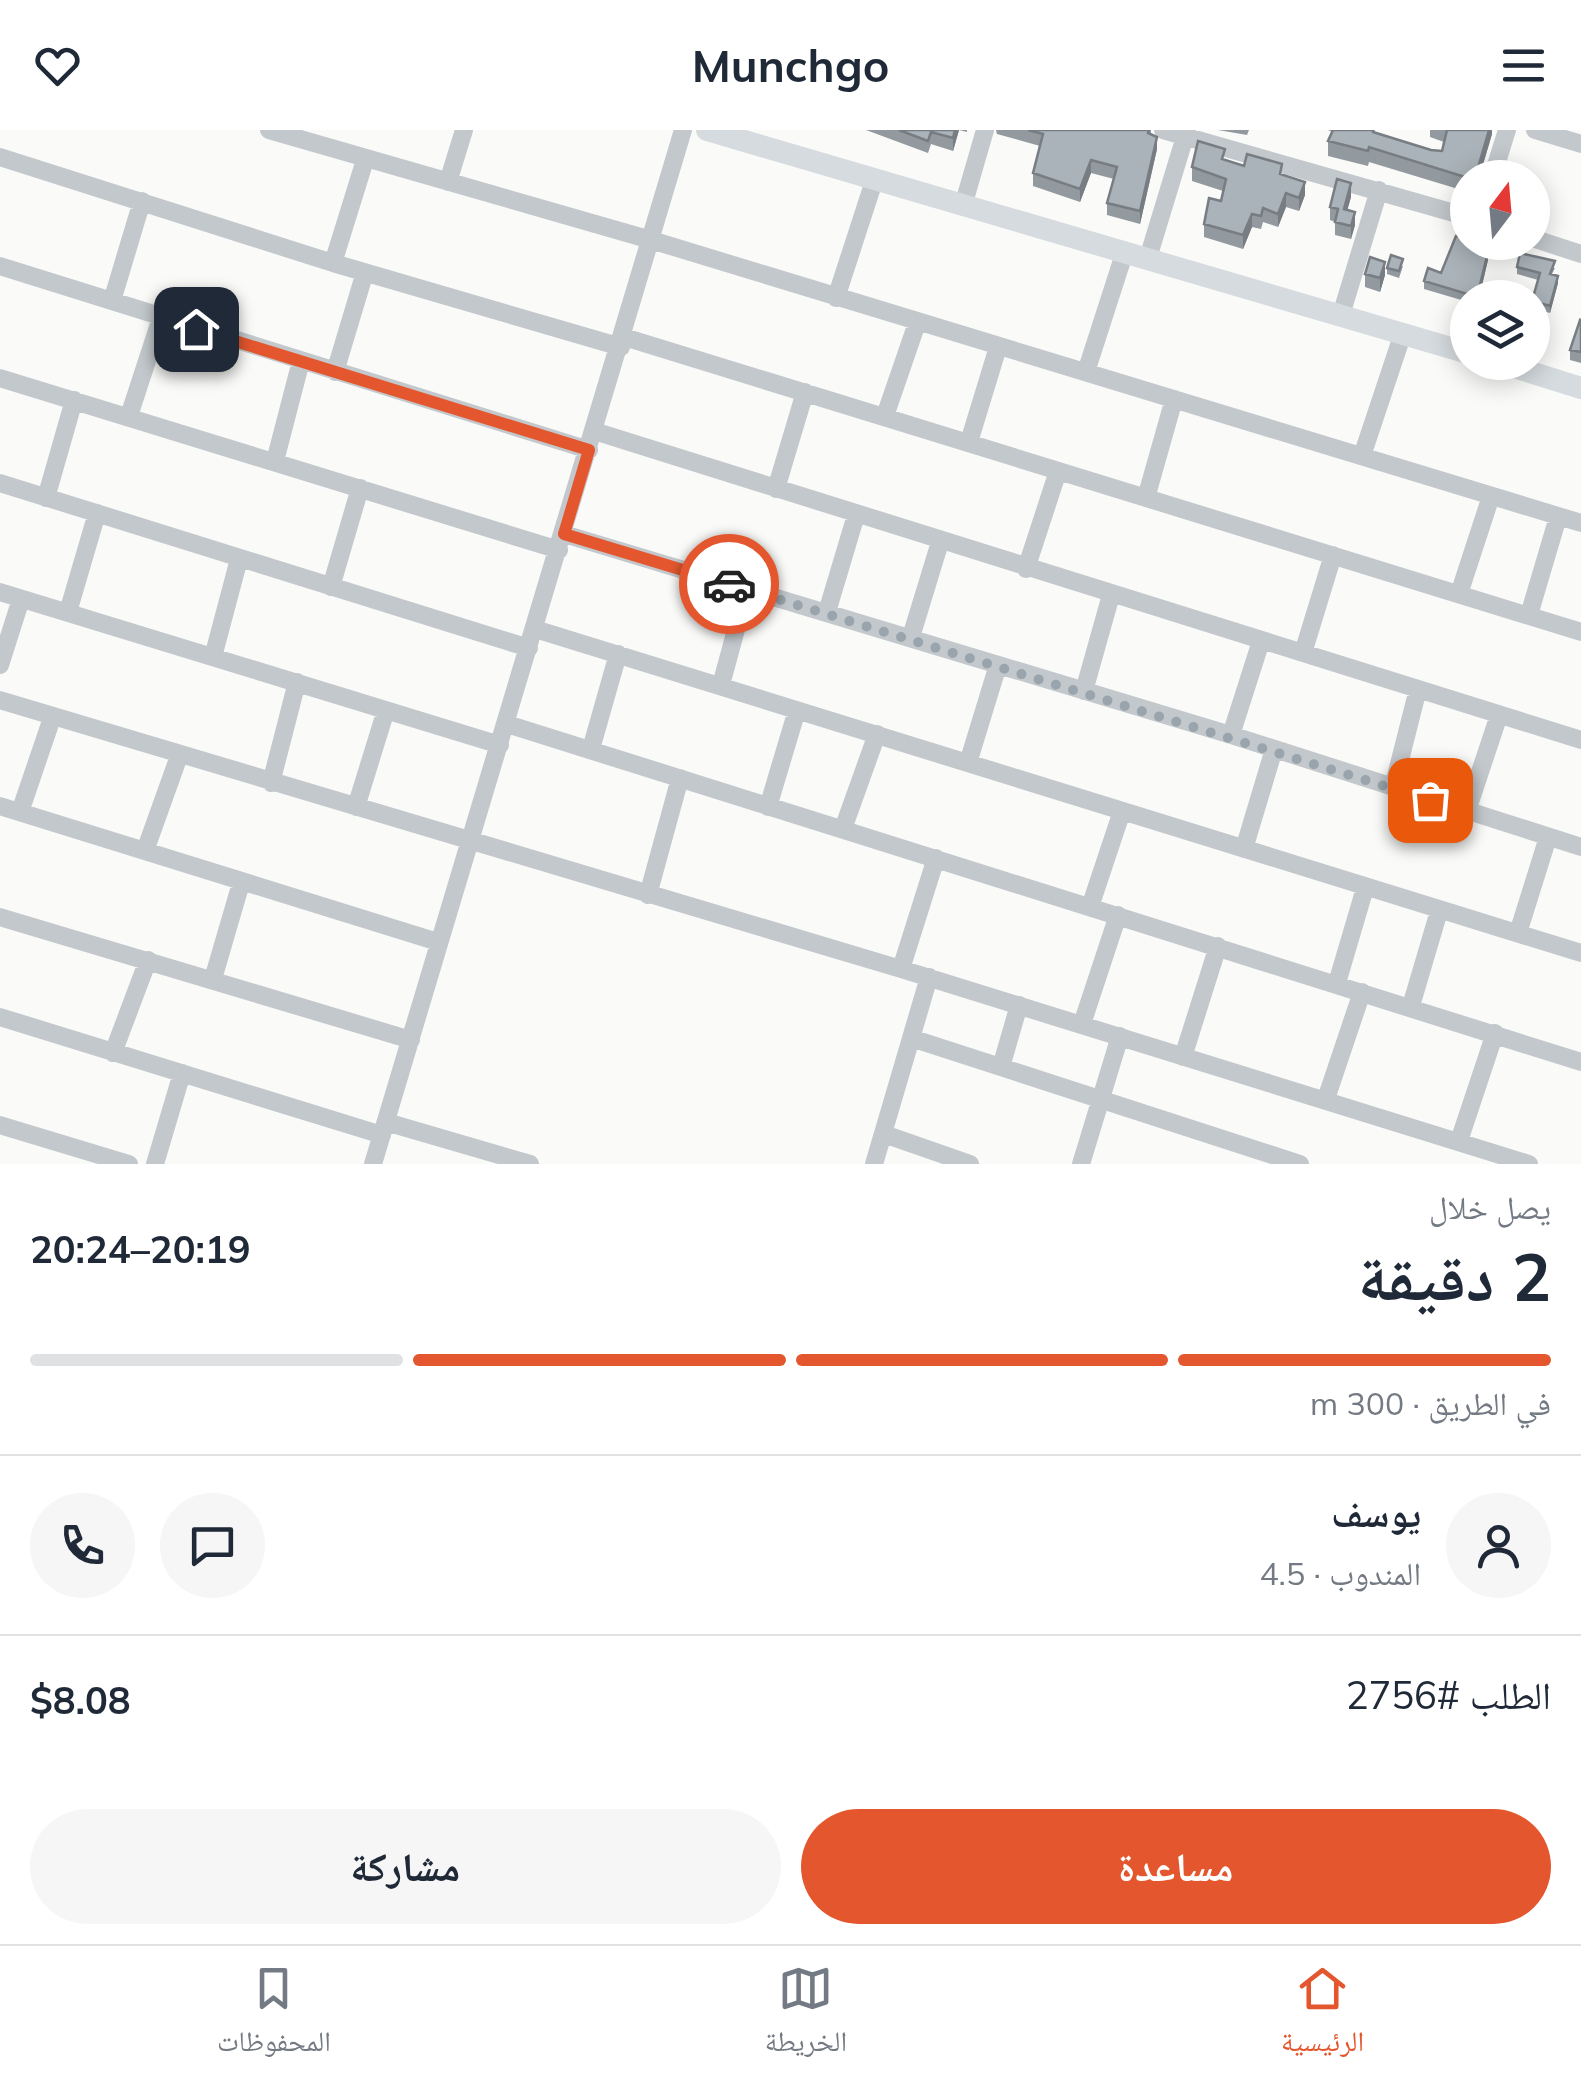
<!DOCTYPE html>
<html lang="ar">
<meta charset="utf-8">
<style>
:root{--surface:#fff;--page:#f6f6f7;--text:#1f2937;--muted:#747a83;--line:#e0e1e3;--accent:#e4572e}
body{margin:0;font-family:Mulish,"Noto Naskh Arabic",sans-serif;background:var(--page);color:var(--text);direction:rtl;height:100vh;display:flex;flex-direction:column;font-size:38px;white-space:nowrap}
*{box-sizing:border-box;margin:0}
p{font-size:32px;color:var(--muted)}
.icon{flex:none;width:55px;height:55px;fill:none;stroke:currentColor;stroke-width:2;stroke-linecap:round;stroke-linejoin:round}
.map{position:relative;height:1034px;overflow:hidden;direction:ltr}
.details{display:flex;flex-direction:column;background:var(--surface);flex:1}
.details>*{flex:none}
.needle{width:65px;rotate:16deg}
.tools{position:absolute;left:1450px;top:30px;display:grid;gap:20px}
.tools a{display:grid;place-items:center;width:100px;height:100px;border-radius:50%;background:var(--surface);box-shadow:0 5px 25px #0003;font-size:50px}
.pin{position:absolute;display:grid;place-items:center;width:85px;height:85px;color:#fff;margin:-42px;border-radius:20px;box-shadow:0 5px 15px #0006}
.courier{position:absolute;display:grid;place-items:center;width:100px;height:100px;margin:-50px;border:8px solid #e4572e;border-radius:50%;background:#fff;color:#222;box-shadow:0 2px 12px #0007}
.overview em{font-style:normal;font-weight:700}
.overview div{display:flex;flex-direction:column-reverse}
.overview{display:flex;align-items:center;justify-content:space-between;height:170px;padding:0 30px}
h1{font-size:65px;font-weight:700;line-height:75px}
.bar{display:grid;grid-template-columns:repeat(4,1fr);gap:15px 10px;align-content:center;height:120px;padding:0 30px}
.bar i{height:12px;border-radius:8px;background:var(--line)}
.bar .current{background:var(--accent)}
.bar p{grid-column:span 4}
.line{display:flex;align-items:center;gap:25px;padding:0 30px;border-top:2px solid var(--line)}
.line div{flex:1}
.round{display:grid;place-items:center;flex:none;width:105px;height:105px;border-radius:52px;background:var(--page)}
.button{display:flex;gap:20px;margin-top:auto;padding:20px 30px}
.button a{flex:1;height:115px;border-radius:60px;background:var(--accent);color:#fff;font-size:40px;font-weight:700;line-height:115px;text-align:center}
.button a+a{background:var(--page);color:var(--text)}
header{display:flex;justify-content:space-between;align-items:center;height:130px;padding:0 30px;background:var(--surface);font-size:45px;font-weight:700}
.dock{display:flex;justify-content:space-around;align-items:center;height:140px;border-top:2px solid var(--line);background:var(--surface);font-size:28px;color:var(--muted)}
.dock a{display:grid;justify-items:center;gap:5px}
.dock .current{color:var(--accent)}
.map>svg:first-child{display:block}
</style>
<header><svg class="icon" aria-label="menu" viewBox="0 0 24 24"><path d="M4 6h16M4 12h16M4 18h16"/></svg>Munchgo<svg class="icon" aria-label="heart" viewBox="0 0 24 24"><path d="M12 20l-8-8c-3-5 5-10 8-4 3-6 11-1 8 4z"/></svg></header>
<div class="map">
<svg width="1581" height="1034" viewBox="0 0 1581 1034">
<rect width="100%" height="100%" fill="#fafaf8"/>
<g fill="none" stroke-linecap="round" stroke-linejoin="round">
<!-- street -->
<path stroke="#c3c8cc" stroke-width="18" d="M 269,0 L 651,110 L 1581,393
M 1163,0 L 1468,87
M 1535,0 L 1581,14
M 0,27 L 333,133 L 621,217
M 1492,48 L 1507,0
M 448,52 L 464,0
M 963,76 L 985,0
M 1532,108 L 1581,124
M 1148,128 L 1187,0
M 333,133 L 365,30
M 0,136 L 589,320
M 836,168 L 874,51
M 112,171 L 142,71
M 1341,185 L 1379,60
M 624,207 L 1581,502
M 335,242 L 365,142
M 1086,242 L 1125,121
M 0,248 L 559,420
M 129,286 L 161,188
M 885,286 L 917,193
M 594,301 L 1581,610
M 969,312 L 998,217
M 1362,326 L 1403,203
M 275,331 L 301,231
M 0,353 L 529,518
M 776,359 L 805,262
M 46,368 L 74,270
M 1146,368 L 1174,269
M 564,404 L 1231,605 L 1581,717
M 1026,439 L 1058,341
M 331,457 L 360,358
M 0,462 L 500,615
M 1459,464 L 1491,366
M 68,482 L 97,383
M 827,482 L 856,385
M 1529,485 L 1558,387
M 535,499 L 1581,823
M 911,507 L 940,412
M 1303,523 L 1333,425
M 213,527 L 239,429
M 0,535 L 21,469
M 721,555 L 747,459
M 1084,561 L 1111,465
M 0,570 L 901,839 L 1529,1034
M 507,594 L 1581,932
M 1231,605 L 1261,511
M 591,619 L 618,524
M 968,633 L 998,535
M 271,653 L 297,552
M 1393,658 L 1418,559
M 0,676 L 438,812
M 356,677 L 386,580
M 768,677 L 797,580
M 1467,681 L 1499,585
M 20,682 L 52,588
M 843,699 L 877,604
M 1244,719 L 1274,619
M 145,721 L 179,626
M 648,765 L 680,648
M 1090,777 L 1122,681
M 0,787 L 411,910
M 1518,803 L 1548,707
M 901,839 L 936,728
M 213,849 L 241,753
M 1337,853 L 1365,758
M 1411,876 L 1439,781
M 0,887 L 382,1005
M 1082,894 L 1118,785
M 911,908 L 1300,1034
M 113,923 L 148,830
M 1183,927 L 1218,816
M 1001,937 L 1019,875
M 1326,969 L 1362,862
M 386,992 L 530,1034
M 0,995 L 129,1034
M 884,1004 L 970,1034
M 1459,1011 L 1495,903
M 155,1034 L 182,943
M 373,1034 L 683,0
M 874,1034 L 929,847
M 1081,1034 L 1120,906"/>
<!-- secondary -->
<path stroke="#d6dbdf" stroke-width="22" d="M 707,0 L 1468,223
M 1498,232 L 1581,258"/>
</g>
<!-- wall -->
<path fill="#929a9f" d="M 866,0 L 967,0 L 967,2 L 959,0 L 953,21 L 931,14 L 928,23 Z
M 996,0 L 1151,0 L 1151,4 L 1157,19 L 1140,94 L 1107,85 L 1107,73 L 1114,49 L 1091,43 L 1080,72 L 1033,56 L 1033,43 L 1040,16 L 997,4 Z
M 1218,0 L 1249,0 L 1247,5 Z
M 1328,0 L 1375,0 L 1374,3 L 1431,20 L 1442,21 L 1444,12 L 1430,7 L 1430,0 L 1492,0 L 1492,4 L 1479,48 L 1468,48 L 1468,62 L 1369,32 L 1368,36 L 1328,26 L 1328,11 L 1332,2 Z
M 1225,30 L 1282,44 L 1305,65 L 1299,81 L 1286,77 L 1278,97 L 1263,92 L 1261,99 L 1252,97 L 1243,119 L 1204,107 L 1204,94 L 1221,71 L 1223,61 L 1192,51 L 1192,37 Z
M 1351,67 L 1347,80 L 1355,95 L 1351,109 L 1335,105 L 1335,92 L 1330,90 L 1330,77 Z
M 1479,119 L 1488,130 L 1479,168 L 1468,168 L 1468,172 L 1424,159 L 1424,151 L 1441,143 Z
M 1403,136 L 1399,148 L 1387,144 L 1387,138 Z
M 1517,137 L 1555,138 L 1552,144 L 1558,153 L 1550,183 L 1532,178 L 1532,169 L 1538,150 L 1517,144 Z
M 1365,144 L 1385,145 L 1380,162 L 1365,157 Z
M 1581,191 L 1581,233 L 1570,230 L 1570,220 Z"/>
<!-- shaded-wall -->
<path fill="#777d82" d="M 955,0 L 959,0 L 953,21 L 953,8 Z
M 1489,0 L 1492,0 L 1492,4 L 1479,48 L 1475,48 Z
M 1157,7 L 1157,19 L 1140,94 L 1140,81 Z
M 1091,30 L 1091,43 L 1080,72 L 1080,59 Z
M 1305,52 L 1305,65 L 1299,81 L 1299,68 Z
M 1351,53 L 1351,67 L 1344,92 L 1344,79 Z
M 1286,63 L 1286,77 L 1278,97 L 1278,84 Z
M 1355,82 L 1355,95 L 1351,109 L 1351,96 Z
M 1252,84 L 1252,97 L 1243,119 L 1243,105 Z
M 1488,122 L 1488,130 L 1479,168 L 1477,168 Z
M 1385,132 L 1385,145 L 1380,162 L 1380,148 Z
M 1558,146 L 1558,153 L 1550,183 L 1550,176 Z"/>
<!-- building -->
<path fill="#aab3b9" stroke="#777d82" stroke-width="2.5" d="M 899,0 L 955,0 L 953,8 L 931,2 L 928,11 Z
M 1028,0 L 1149,0 L 1148,3 L 1157,7 L 1140,81 L 1107,73 L 1117,37 L 1091,30 L 1080,59 L 1033,43 L 1043,4 Z
M 1333,0 L 1373,0 L 1373,2 L 1431,20 L 1442,21 L 1447,0 L 1489,0 L 1475,48 L 1468,48 L 1369,17 L 1368,21 L 1328,11 Z
M 1198,11 L 1225,19 L 1222,29 L 1244,36 L 1247,24 L 1282,34 L 1280,44 L 1305,52 L 1299,68 L 1286,63 L 1278,84 L 1263,78 L 1261,86 L 1252,84 L 1243,105 L 1204,94 L 1209,68 L 1221,71 L 1226,49 L 1192,37 Z
M 1337,49 L 1351,53 L 1344,79 L 1355,82 L 1351,96 L 1335,92 L 1338,79 L 1330,77 Z
M 1456,106 L 1468,108 L 1468,112 L 1478,112 L 1476,118 L 1488,122 L 1477,167 L 1424,151 L 1428,138 L 1441,143 Z
M 1520,123 L 1555,131 L 1550,144 L 1558,146 L 1550,176 L 1532,171 L 1540,143 L 1517,137 Z
M 1391,125 L 1403,129 L 1399,141 L 1387,138 Z
M 1370,127 L 1385,132 L 1380,148 L 1365,144 Z
M 1498,157 L 1508,160 L 1506,168 L 1494,168 Z
M 1580,190 L 1581,191 L 1581,222 L 1570,220 Z"/>
<g fill="none" stroke-linecap="round" stroke-linejoin="round">
<!-- done -->
<path stroke="#99a4ac" stroke-width="10" stroke-dasharray="0 18" d="M 729,454 L 1430,670"/>
<!-- route -->
<path stroke="#e4572e" stroke-width="12" d="M 196,199 L 589,320 L 564,404 L 729,454"/>
</g>
</svg>
<div class="tools">
<a><svg class="needle" viewBox="-14 -14 28 28"><path d="M0-13l5 13h-10z" fill="#e53935"/><path d="M0 13l5-13h-10z" fill="#747a83"/></svg></a>
<a><svg class="icon" aria-label="layers" viewBox="0 0 24 24"><path d="M12 4l9 5-9 5-9-5zM3 14l9 5 9-5"/></svg></a>
</div>
<div class="pin" style="left:1430px;top:670px;background:#ea580c"><svg class="icon" aria-label="bag" viewBox="0 0 24 24"><path d="M5 8h14l-1 12H6zM9 8a3 3 0 0 1 6 0"/></svg></div>
<div class="pin" style="left:196px;top:199px;background:#1f2937"><svg class="icon" aria-label="home" viewBox="0 0 24 24"><path d="M3 11l9-7 9 7M6 9v11h12V9"/></svg></div>
<div class="courier" style="left:729px;top:454px"><svg class="icon" aria-label="car" viewBox="0 0 24 24"><path d="M5 17H2v-5l4-1 3-4h7l3 4 3 1v5h-3M9 17h6M6 11h13"/><circle cx="7" cy="17" r="2"/><circle cx="17" cy="17" r="2"/></svg></div>
</div>
<section class="details">
<div class="overview"><div><h1>2 دقيقة</h1><p>يصل خلال</p></div><em>20:19–20:24</em></div>
<div class="bar"><i class="current"></i><i class="current"></i><i class="current"></i><i></i><p>في الطريق · 300 m</p></div>
<div class="line" style="height:180px"><a class="round"><svg class="icon" aria-label="person" viewBox="0 0 24 24"><circle cx="12" cy="8" r="4"/><path d="M4 21q1-7 8-7t8 7"/></svg></a><div><b>يوسف</b><p>المندوب · 4.5</p></div><a class="round"><svg class="icon" aria-label="chat" viewBox="0 0 24 24"><path d="M4 5h16v11H9l-5 4z"/></svg></a><a class="round"><svg class="icon" aria-label="phone" viewBox="0 0 24 24"><path d="M5 4h4l2 5-3 2q2 4 5 5l2-3 5 2v4C11 20 4 13 5 4z"/></svg></a></div>
<div class="line" style="height:130px"><div>الطلب #2756</div><b>$8.08</b></div>
<div class="button"><a>مساعدة</a><a>مشاركة</a></div>
</section>
<nav class="dock">
<a class="current"><svg class="icon" aria-label="home" viewBox="0 0 24 24"><path d="M3 11l9-7 9 7M6 9v11h12V9"/></svg>الرئيسية</a>
<a><svg class="icon" aria-label="map" viewBox="0 0 24 24"><path d="M3 6l6-2 6 2 6-2v14l-6 2-6-2-6 2zM9 4v14M15 6v14"/></svg>الخريطة</a>
<a><svg class="icon" aria-label="saved" viewBox="0 0 24 24"><path d="M7 4h10v16l-5-4-5 4z"/></svg>المحفوظات</a>
</nav>
